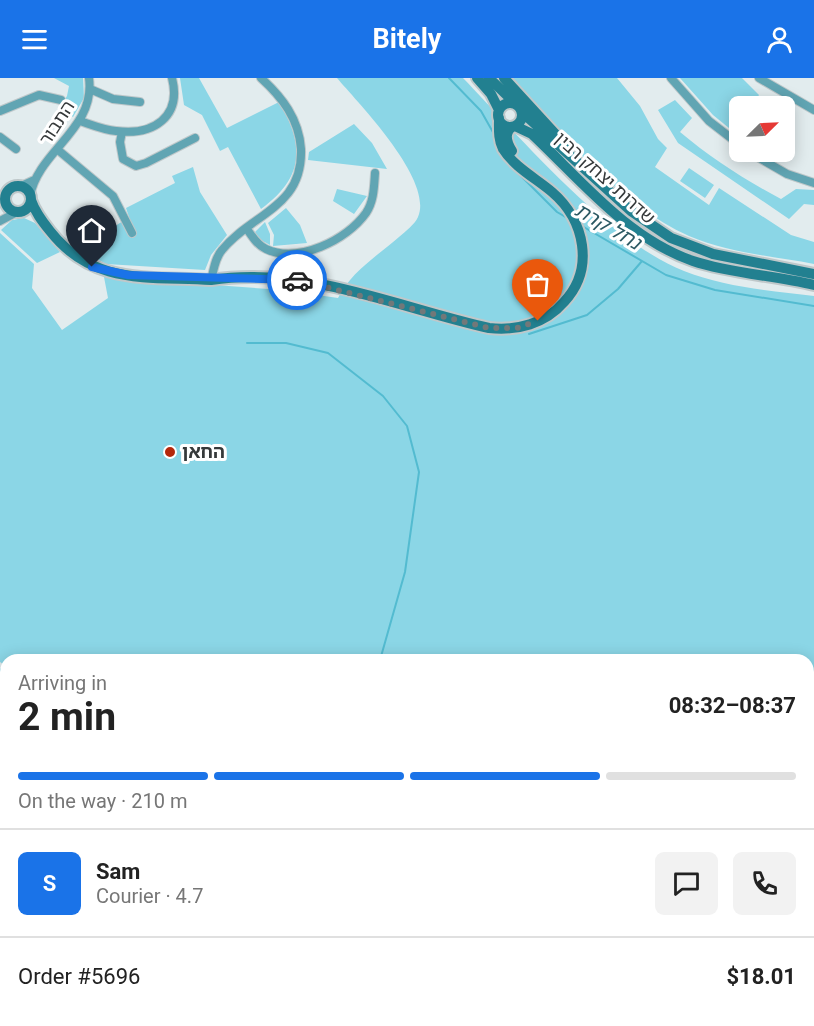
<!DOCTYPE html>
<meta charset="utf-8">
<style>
:root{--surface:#fff;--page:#f2f2f2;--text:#222;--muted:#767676;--line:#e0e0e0;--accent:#1a73e8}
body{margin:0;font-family:Roboto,"Noto Sans Hebrew",sans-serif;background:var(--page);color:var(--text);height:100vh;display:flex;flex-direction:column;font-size:22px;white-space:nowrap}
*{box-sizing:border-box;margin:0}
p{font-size:20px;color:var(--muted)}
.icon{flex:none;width:33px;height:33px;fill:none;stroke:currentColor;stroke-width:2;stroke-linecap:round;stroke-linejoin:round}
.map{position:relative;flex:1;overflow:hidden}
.sheet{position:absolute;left:0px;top:576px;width:814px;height:372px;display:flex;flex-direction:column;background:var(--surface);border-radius:18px 18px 0 0;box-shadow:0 3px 15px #0003}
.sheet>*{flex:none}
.needle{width:39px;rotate:66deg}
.buttons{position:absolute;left:729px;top:18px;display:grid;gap:12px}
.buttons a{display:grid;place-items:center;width:66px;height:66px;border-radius:9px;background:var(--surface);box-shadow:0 3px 15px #0003;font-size:30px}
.pin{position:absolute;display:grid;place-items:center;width:51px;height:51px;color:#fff;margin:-62px -26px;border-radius:50% 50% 50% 0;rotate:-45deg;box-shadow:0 0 6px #0007}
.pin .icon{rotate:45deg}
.courier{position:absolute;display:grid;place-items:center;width:60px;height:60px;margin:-30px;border:4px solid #1a73e8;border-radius:50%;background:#fff;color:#222;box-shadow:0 2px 8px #0007}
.overview em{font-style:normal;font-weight:700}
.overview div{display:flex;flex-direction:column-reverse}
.overview{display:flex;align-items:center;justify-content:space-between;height:102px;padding:0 18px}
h1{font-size:39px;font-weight:700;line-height:45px}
.bar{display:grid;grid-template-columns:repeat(4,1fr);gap:9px 6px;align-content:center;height:72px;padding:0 18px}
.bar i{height:8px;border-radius:4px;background:var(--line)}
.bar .on{background:var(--accent)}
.bar p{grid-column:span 4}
.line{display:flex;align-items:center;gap:15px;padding:0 18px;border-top:2px solid var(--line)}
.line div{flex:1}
.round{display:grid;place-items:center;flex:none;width:63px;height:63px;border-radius:9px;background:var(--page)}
header{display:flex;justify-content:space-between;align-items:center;height:78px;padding:0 18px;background:var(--accent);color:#fff;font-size:27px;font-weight:700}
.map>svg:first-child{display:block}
</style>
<header><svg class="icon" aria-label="menu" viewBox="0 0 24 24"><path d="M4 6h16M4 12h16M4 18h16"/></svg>Bitely<svg class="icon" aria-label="person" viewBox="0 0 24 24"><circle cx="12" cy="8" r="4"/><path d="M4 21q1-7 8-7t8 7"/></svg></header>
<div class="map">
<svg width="814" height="948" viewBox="0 0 814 948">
<rect width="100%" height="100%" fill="#e2ecee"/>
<!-- green -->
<path fill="#8bd6e6" d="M 54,0 L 83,0 L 84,20 L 73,39 L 60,29 L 67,18 L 69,8 Z
M 180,0 L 199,0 L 227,50 L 279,24 C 306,69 303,100 261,131 L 228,69 L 220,73 L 202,37 L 184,27 Z
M 337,0 L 463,0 C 521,60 608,163 684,193 C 724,209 772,213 814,218 L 814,948 L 732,948 L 726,942 L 808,942 L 808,582 L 6,582 L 6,588 L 0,584 L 0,155 L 34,186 L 32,210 L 62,252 L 108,220 L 104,199 L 283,212 L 338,220 C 350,195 378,177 399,159 C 405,154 415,146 418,139 C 434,102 359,26 337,0 Z
M 508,0 L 617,0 L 640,28 L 658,61 L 667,70 L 655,89 L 709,127 L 719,110 L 791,157 L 814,164 L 814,186 C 773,178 728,175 689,158 C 619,127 561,54 508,0 Z
M 680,0 L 742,0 L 759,17 L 752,28 L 740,28 L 729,50 L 713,37 Z
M 675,22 L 692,40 L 680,54 C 711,80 745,102 781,121 L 796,111 L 814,112 L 814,127 L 804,126 L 789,141 L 678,65 L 658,32 Z
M 354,46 L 372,65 L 387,91 L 308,82 L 309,74 Z
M 193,89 L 200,114 L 227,157 L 211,177 L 205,192 L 106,186 L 80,171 L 129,139 L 126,130 L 175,105 L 172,98 Z
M 689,90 L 714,107 L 705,120 L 680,103 Z
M 337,111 L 367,118 L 354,136 L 333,123 Z
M 286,130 L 300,147 L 307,165 L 273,168 L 274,157 L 268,145 Z
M 24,140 L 35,145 L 60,174 L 37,185 L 1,152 L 12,142 Z
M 265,144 L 270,156 L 270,167 L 259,161 L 255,154 Z"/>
<!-- forest -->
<path fill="#64cbdf" d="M 0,590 L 6,595 L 6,942 L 710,942 L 716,948 L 0,948 Z"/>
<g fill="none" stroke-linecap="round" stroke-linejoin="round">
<!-- stream -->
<path stroke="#53bbd0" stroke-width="2" d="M 449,0 L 481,33 L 494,56
M 497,70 L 503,80
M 516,93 L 557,134 L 569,141
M 582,148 L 666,197 L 715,212 L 814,228
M 529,256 L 587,237 L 618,211 L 642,183
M 247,265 L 286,265 L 328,275 L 383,318 L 407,348 L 419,394 L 405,494 L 380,582
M 731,942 L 737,948"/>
<!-- street casing -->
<g stroke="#bfc8ca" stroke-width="10">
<path id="street" d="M 671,0 L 709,43 L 740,67
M 759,0 L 814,32
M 90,11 L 113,21 L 140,24
M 0,33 L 39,17 L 61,22
M 80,43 C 92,47 104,52 116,53 C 153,58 182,39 172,0
M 122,54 L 120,64 L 123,81 L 136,88 L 146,85 L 195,60
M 0,59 L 16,71
M 58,72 L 113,118 L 132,155
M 749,74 L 787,96 L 814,105
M 19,109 L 34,102
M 30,118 C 38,73 96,51 89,0
M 0,143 L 17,134
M 247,151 C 252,158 257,167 266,171 C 298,186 347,162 366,135 C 374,123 374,109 375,95
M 211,202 C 214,191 215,180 222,172 C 252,135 303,130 301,71 C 299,41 282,19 261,0"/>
</g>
<!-- secondary casing -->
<g stroke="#bfc8ca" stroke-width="14">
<path id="secondary" d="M 477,0 L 491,16 L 499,32
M 489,0 L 516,26
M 504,0 L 569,71
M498 37a12 12 0 1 1 24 0a12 12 0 1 1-24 0Z
M 523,35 L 631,133 L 671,160 L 713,176 L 814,196
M 515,48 L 532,56 C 581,102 627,160 693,183 C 732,196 774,197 814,207
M 512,73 C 507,65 503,55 512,49
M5 121a13 13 0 1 1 26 0a13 13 0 1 1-26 0Z
M 31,122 C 35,134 42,143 50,153 C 93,208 148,198 211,202 C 305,187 399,230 489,250 C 517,253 545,246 564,224 C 595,191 585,142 552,114 C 537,101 514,89 503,71 C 498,61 499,51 499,40"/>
</g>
<!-- street -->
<use href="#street" stroke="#61a5b3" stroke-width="8"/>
<!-- secondary -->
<use href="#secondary" stroke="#228090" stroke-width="10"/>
</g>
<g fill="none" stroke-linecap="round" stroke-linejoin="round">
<!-- done -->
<path stroke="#727879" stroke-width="6" stroke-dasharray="0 10.8" d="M 297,202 L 489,250 L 517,250 L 538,243"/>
<!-- route -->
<path stroke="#1a73e8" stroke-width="8" d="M 92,189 L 128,197 L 297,202"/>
</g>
<!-- markers -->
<circle fill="#b4280c" stroke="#fff" stroke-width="2" cx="170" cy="374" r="6"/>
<g text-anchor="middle" stroke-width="6" stroke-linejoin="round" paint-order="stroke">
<!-- street labels -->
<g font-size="18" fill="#35393a" stroke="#fff">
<text transform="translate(57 45) rotate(-57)" y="6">התבור</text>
<text transform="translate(605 100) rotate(42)" y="6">שדרות יצחק רבין</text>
</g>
<!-- poi labels -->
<g font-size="18" font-weight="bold" fill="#35393a" stroke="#fff" text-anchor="start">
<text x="182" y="380">החאן</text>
</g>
<!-- water labels -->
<g font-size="20" font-style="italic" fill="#2c5963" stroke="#fff">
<text transform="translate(608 148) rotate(30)" y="7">נחל קרת</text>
</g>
</g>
</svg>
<div class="buttons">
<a><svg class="needle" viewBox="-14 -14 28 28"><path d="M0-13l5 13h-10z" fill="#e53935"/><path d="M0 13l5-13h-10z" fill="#767676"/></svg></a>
</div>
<div class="pin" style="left:538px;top:243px;background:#ea580c"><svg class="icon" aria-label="bag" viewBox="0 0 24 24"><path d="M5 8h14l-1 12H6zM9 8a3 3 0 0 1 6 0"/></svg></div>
<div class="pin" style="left:92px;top:189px;background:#1f2937"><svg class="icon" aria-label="home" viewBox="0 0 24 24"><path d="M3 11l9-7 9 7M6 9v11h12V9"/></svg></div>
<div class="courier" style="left:297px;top:202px"><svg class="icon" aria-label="car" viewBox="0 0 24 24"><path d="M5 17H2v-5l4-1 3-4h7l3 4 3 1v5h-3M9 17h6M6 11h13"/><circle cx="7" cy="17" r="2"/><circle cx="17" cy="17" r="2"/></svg></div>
<section class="sheet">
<div class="overview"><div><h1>2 min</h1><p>Arriving in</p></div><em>08:32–08:37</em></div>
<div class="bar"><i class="on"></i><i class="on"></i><i class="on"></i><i></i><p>On the way · 210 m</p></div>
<div class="line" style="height:108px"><b class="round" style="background:var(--accent);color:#fff">S</b><div><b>Sam</b><p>Courier · 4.7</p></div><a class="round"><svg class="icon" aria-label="chat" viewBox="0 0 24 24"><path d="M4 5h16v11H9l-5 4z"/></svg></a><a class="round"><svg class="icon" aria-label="phone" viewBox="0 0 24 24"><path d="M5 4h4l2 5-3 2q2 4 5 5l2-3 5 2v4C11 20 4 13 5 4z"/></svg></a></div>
<div class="line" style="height:78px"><div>Order #5696</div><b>$18.01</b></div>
</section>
</div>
